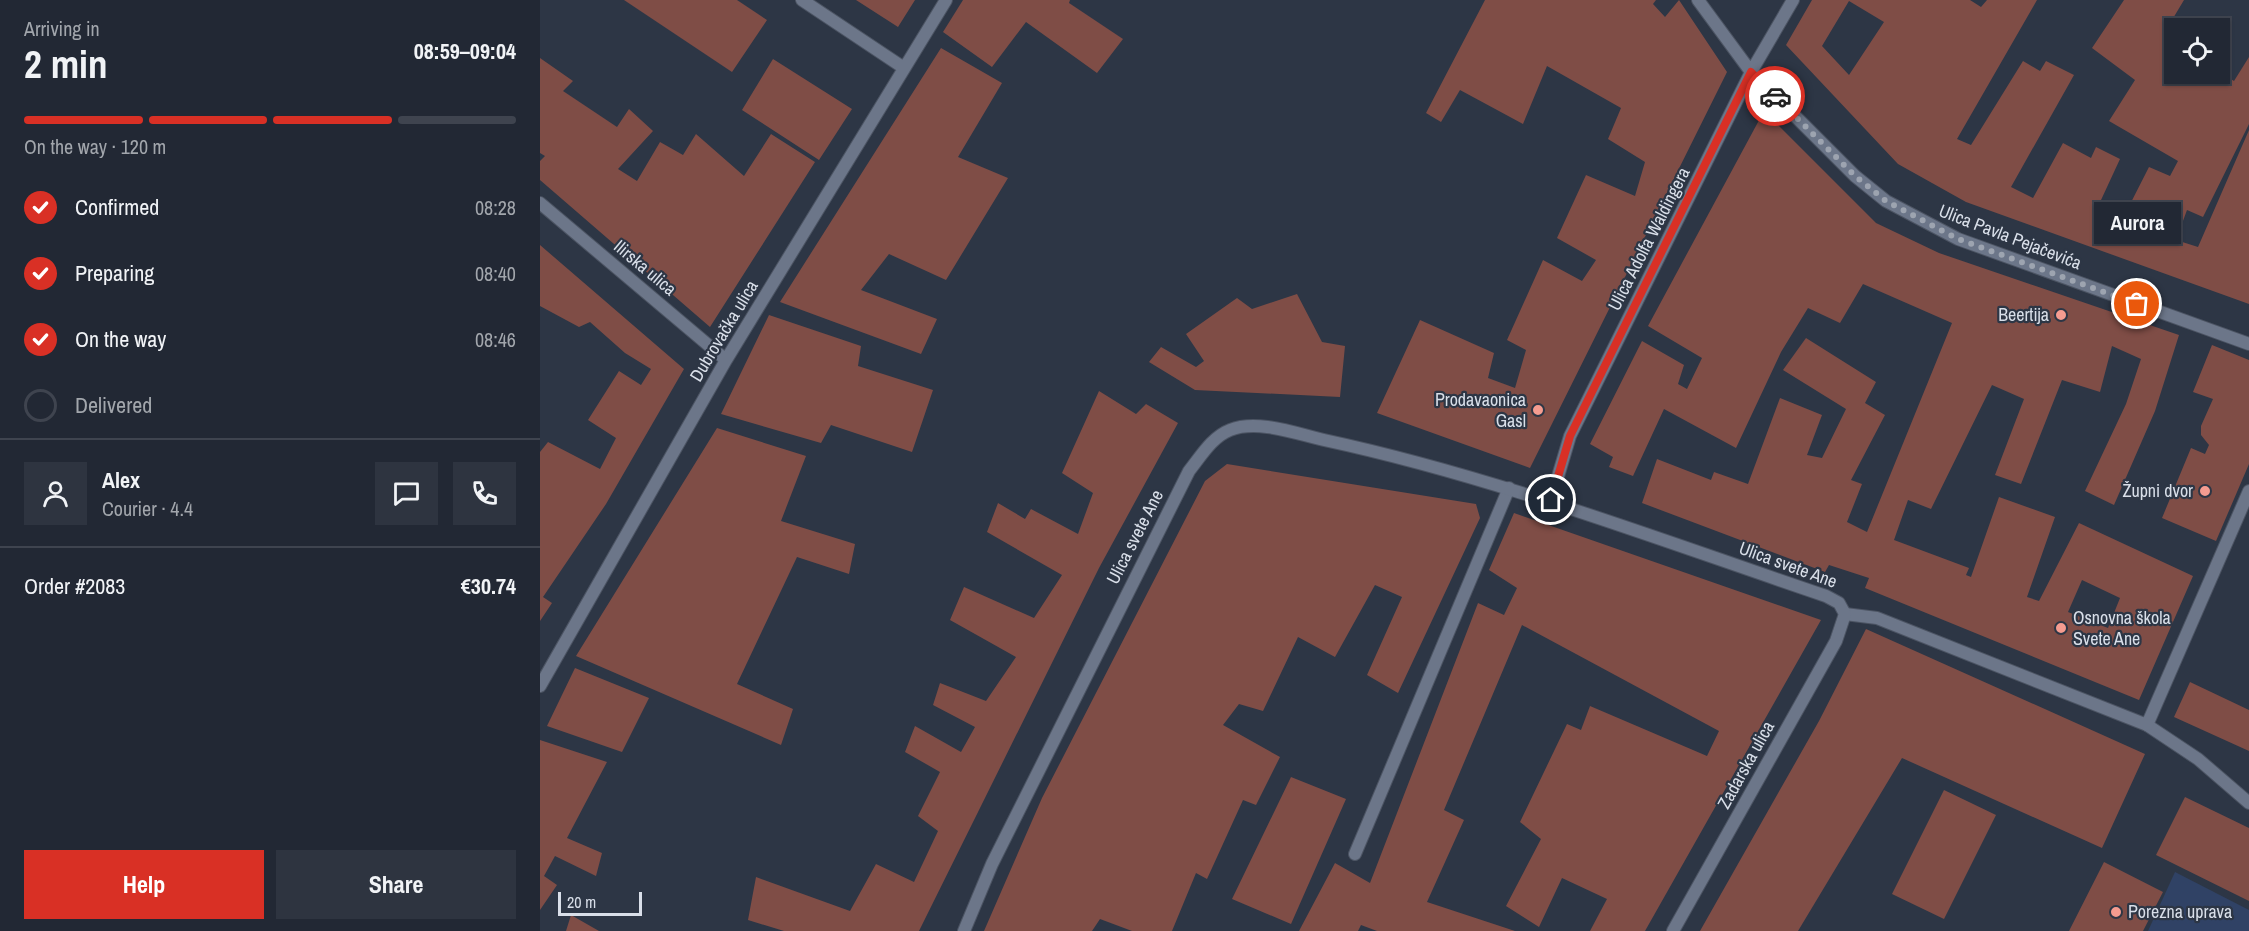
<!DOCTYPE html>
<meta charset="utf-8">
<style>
:root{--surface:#222834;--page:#2e3440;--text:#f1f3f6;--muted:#a2a6ac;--line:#3f444f;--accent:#d93025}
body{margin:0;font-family:"Archivo Narrow",sans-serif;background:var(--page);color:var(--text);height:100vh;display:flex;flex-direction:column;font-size:22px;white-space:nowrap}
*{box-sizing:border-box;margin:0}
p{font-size:20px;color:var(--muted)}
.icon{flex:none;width:33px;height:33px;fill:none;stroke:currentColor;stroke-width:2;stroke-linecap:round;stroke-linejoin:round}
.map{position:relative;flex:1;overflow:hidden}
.details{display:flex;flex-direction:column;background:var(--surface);width:540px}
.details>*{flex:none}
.tools{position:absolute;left:1624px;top:18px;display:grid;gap:12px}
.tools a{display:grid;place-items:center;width:66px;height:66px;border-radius:0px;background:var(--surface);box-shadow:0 2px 4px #0004,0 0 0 2px var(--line);font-size:30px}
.scale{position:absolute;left:18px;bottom:15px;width:84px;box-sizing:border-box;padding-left:6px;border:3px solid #d9dfe9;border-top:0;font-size:16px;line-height:21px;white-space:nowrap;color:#d9dfe9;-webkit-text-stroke:4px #2d3645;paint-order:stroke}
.pin{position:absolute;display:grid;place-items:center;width:51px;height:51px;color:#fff;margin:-26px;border:3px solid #fff;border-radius:50%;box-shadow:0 2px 6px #0007}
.courier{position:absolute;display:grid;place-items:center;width:60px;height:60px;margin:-30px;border:4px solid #d93025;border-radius:50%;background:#fff;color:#222;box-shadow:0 2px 8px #0007}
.bubble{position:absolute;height:42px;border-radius:0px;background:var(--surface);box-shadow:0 2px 4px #0004,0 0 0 2px var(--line);font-size:20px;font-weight:700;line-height:42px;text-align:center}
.headline em{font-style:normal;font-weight:700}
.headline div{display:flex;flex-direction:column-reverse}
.headline{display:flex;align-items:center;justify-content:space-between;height:102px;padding:0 24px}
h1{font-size:39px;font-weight:700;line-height:45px}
.bar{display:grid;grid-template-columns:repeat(4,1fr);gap:9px 6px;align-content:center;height:72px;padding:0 24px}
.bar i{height:8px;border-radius:4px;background:var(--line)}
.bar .selected{background:var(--accent)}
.bar p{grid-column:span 4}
.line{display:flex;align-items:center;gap:15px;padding:0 24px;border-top:2px solid var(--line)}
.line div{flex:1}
.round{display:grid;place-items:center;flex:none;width:63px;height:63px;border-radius:0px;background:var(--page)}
ol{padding:0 24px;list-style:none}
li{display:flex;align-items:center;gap:18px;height:66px}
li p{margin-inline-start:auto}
li .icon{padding:6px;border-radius:50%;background:var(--accent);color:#fff;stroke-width:4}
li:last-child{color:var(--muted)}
li i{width:33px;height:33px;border:3px solid var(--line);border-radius:50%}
.primary-button{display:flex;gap:12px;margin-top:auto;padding:12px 24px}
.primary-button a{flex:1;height:69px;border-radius:0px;background:var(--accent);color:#fff;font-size:24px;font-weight:700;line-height:69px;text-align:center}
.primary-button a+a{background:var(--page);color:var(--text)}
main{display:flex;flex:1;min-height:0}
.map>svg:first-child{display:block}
</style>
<main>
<section class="details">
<div class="headline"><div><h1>2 min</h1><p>Arriving in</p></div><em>08:59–09:04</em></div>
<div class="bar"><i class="selected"></i><i class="selected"></i><i class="selected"></i><i></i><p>On the way · 120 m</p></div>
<ol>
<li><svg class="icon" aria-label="check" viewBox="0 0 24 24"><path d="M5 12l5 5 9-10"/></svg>Confirmed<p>08:28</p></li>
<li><svg class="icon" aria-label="check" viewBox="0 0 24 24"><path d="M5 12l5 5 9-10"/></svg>Preparing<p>08:40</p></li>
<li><svg class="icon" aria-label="check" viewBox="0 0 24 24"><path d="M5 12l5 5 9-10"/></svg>On the way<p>08:46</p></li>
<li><i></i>Delivered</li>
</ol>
<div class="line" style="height:108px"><a class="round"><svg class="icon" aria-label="person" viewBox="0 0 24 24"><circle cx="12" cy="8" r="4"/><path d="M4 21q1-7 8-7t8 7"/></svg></a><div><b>Alex</b><p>Courier · 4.4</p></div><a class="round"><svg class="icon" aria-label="chat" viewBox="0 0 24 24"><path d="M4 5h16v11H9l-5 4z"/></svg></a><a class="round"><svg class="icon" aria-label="phone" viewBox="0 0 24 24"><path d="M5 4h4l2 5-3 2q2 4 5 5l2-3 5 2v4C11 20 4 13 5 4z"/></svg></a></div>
<div class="line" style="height:78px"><div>Order #2083</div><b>€30.74</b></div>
<div class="primary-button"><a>Help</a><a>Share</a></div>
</section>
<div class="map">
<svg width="1709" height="931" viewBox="0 0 1709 931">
<rect width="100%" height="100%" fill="#2d3645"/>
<!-- green -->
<path fill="#304265" d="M 1635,872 L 1709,910 L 1709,931 L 1608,931 Z"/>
<!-- building -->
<path fill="#7f4d46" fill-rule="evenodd" d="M 84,0 L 197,0 L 227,20 L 192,72 Z
M 316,0 L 375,0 L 358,27 Z
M 423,0 L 530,0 L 529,3 L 583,39 L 557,73 L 486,22 L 452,67 L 403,32 Z
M 945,0 L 1116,0 L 1113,4 L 1125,17 L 1139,0 L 1187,72 L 990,468 L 837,413 L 880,320 L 954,353 L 948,378 L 975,388 L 986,350 L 967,340 L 1003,260 L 1042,281 L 1056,260 L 1017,238 L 1046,175 L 1095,196 L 1105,162 L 1068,139 L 1081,108 L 1007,66 L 983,124 L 920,90 L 901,122 L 886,113 Z
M 1272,0 L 1430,0 L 1441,7 L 1447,0 L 1497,0 L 1417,139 L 1431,145 L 1483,61 L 1500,71 L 1506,61 L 1534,75 L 1471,187 L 1493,198 L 1523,143 L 1551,158 L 1556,147 L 1580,159 L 1555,213 L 1580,224 L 1609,167 L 1630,176 L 1638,161 L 1569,121 L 1595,80 L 1552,48 L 1584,0 L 1644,0 L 1623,35 L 1635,43 L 1635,74 L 1680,72 L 1694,81 L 1709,57 L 1709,124 L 1663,217 L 1647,210 L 1636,240 L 1658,247 L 1709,130 L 1709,304 L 1426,202 L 1358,164 L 1246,45 ZM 1309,1 L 1344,22 L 1309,75 L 1282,46 Z
M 401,48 L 462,83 L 418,157 L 468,178 L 406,280 L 349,254 L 321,290 L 397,319 L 381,354 L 240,302 Z
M 0,58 L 33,81 L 23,91 L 77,127 L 89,109 L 113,131 L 78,169 L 97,181 L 120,142 L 143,155 L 156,134 L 204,176 L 231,134 L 275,162 L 170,327 L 0,180 L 0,161 L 5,156 L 0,153 Z
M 233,59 L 312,109 L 279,160 L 202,110 Z
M 1224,111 L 1336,223 L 1399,253 L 1639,335 L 1615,411 L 1574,505 L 1545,491 L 1586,404 L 1601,359 L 1572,346 L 1560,392 L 1522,380 L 1481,484 L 1455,475 L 1484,399 L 1452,385 L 1391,509 L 1368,500 L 1354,540 L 1429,568 L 1426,575 L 1431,577 L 1459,497 L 1515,517 L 1487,597 L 1499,601 L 1539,523 L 1653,576 L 1599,700 L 1325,588 L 1329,578 L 1289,565 L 1285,572 L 1102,503 L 1117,459 L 1171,480 L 1174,472 L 1208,484 L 1240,398 L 1282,415 L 1267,455 L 1282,458 L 1306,409 L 1243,370 L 1266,338 L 1336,382 L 1325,403 L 1345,415 L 1311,480 L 1322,484 L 1307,522 L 1327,532 L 1412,323 L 1323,284 L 1300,323 L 1268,308 L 1241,352 L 1196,448 L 1124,409 L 1093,476 L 1069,467 L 1073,457 L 1050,444 L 1102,341 L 1144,365 L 1138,384 L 1147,389 L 1162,358 L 1108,326 ZM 1542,580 L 1580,598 L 1568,628 L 1528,612 Z
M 0,245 L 144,369 L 66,504 L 3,597 L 12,603 L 0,621 L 0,452 L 8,442 L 60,469 L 76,438 L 48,420 L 79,371 L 101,385 L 111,369 L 85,353 L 50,322 L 39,327 L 0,306 Z
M 757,294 L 782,342 L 805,346 L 800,397 L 655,390 L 609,362 L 621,347 L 656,367 L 664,361 L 646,334 L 697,298 L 712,309 Z
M 229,315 L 321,346 L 318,366 L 393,390 L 372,452 L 291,425 L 281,443 L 181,414 Z
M 1672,345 L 1709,360 L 1709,464 L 1676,541 L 1622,518 L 1651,448 L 1665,454 L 1669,445 L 1661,435 L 1661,426 L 1673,399 L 1653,392 Z
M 559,391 L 596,414 L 606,404 L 638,423 L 559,568 L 379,931 L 244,931 L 208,920 L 216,877 L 310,911 L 336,864 L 374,882 L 398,831 L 378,816 L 400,772 L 365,752 L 375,726 L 421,752 L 435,727 L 393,705 L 400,683 L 446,701 L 476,657 L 410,620 L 424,587 L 494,618 L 522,575 L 447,532 L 458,503 L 485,519 L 491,509 L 538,534 L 553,493 L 522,473 Z
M 177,428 L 266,456 L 241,521 L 315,544 L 309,574 L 257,557 L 197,684 L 253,709 L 241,745 L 36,656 Z
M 687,464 L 936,504 L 940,518 L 858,693 L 827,675 L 862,597 L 835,585 L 795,657 L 758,637 L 723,711 L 699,704 L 683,725 L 740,757 L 716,805 L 703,800 L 667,879 L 656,873 L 632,931 L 592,931 L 560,919 L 552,931 L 444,931 L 502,798 L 665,481 Z
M 974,513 L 1281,620 L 1105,931 L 1050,931 L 1067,899 L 1022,878 L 999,927 L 966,906 L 1001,839 L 980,822 L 1027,724 L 1041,730 L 1050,706 L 1167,756 L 1179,731 L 982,625 L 904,810 L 924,820 L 887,902 L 975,931 L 837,931 L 821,925 L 818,931 L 759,931 L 795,863 L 830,883 L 938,603 L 964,615 L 977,588 L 949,570 Z
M 1326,629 L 1605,754 L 1562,848 L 1362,758 L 1258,931 L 1160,931 L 1279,721 Z
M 35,668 L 109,698 L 82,752 L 7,726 Z
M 1650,682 L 1709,710 L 1709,751 L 1634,717 Z
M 0,740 L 67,762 L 27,838 L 62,853 L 56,876 L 15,856 L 4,876 L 17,885 L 0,910 Z
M 751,777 L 806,799 L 751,924 L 692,899 Z
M 1404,790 L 1456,815 L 1404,919 L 1352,894 Z
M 1645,797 L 1709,828 L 1709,901 L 1616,855 Z
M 1564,862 L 1623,892 L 1603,931 L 1529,931 Z
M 31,915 L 59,931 L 26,931 Z"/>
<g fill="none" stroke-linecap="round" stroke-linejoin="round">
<!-- service casing -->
<g stroke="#4c5463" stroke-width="14">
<path id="service" d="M 1607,725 L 1658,759 L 1709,803"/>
</g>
<!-- pedestrian casing -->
<g stroke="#4c5463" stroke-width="14">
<path id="pedestrian" d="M 1305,614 L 1337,618 L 1607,725 L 1709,491
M 815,854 L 969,488"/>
</g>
<!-- minor casing -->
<g stroke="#4c5463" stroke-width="14">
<path id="minor" d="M 262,0 L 364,68
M 1158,0 L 1211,72 L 1315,176 L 1346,201 L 1418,239 L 1709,344
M 0,203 L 186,360
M 1011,500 L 1030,436 L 1211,72 L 1253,0
M 0,686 L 186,360 L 406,0
M 424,931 L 452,864 L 649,471 C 661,456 672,437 690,430 C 718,419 757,434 784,440 C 956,477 1120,540 1286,596 L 1299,603 L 1305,614 L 1296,641 L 1133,931"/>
</g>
<!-- service -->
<use href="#service" stroke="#6c7689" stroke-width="12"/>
<!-- pedestrian -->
<use href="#pedestrian" stroke="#6c7689" stroke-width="12"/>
<!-- minor -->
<use href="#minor" stroke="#6c7689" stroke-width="12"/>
</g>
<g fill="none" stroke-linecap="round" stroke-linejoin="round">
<!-- done -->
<path stroke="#9da4b0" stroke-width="6" stroke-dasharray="0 10.8" d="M 1235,96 L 1315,176 L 1346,201 L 1418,239 L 1597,304"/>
<!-- route -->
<path stroke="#d93025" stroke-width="8" d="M 1011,500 L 1030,436 L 1211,72 L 1235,96"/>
</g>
<!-- markers -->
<g fill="#f59c90" stroke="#2d3645" stroke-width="2">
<circle cx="1521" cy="315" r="6"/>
<circle cx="998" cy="410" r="6"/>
<circle cx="1665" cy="491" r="6"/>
<circle cx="1521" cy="628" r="6"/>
<circle cx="1576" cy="912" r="6"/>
</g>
<g text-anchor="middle" stroke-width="4.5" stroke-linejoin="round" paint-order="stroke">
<!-- street labels -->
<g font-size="18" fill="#d9dfe9" stroke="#2d3645">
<text transform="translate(1470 237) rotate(21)" y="6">Ulica Pavla Pejačevića</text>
<text transform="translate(1109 239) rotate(-63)" y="6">Ulica Adolfa Waldingera</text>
<text transform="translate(105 268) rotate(40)" y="6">Ilirska ulica</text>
<text transform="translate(184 331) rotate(-59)" y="6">Dubrovačka ulica</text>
<text transform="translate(595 537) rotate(-63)" y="6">Ulica svete Ane</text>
<text transform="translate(1248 565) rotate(20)" y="6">Ulica svete Ane</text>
<text transform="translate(1206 765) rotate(-61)" y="6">Zadarska ulica</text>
</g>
<!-- poi labels -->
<g font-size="18" fill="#d9dfe9" stroke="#2d3645" text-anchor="end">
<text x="1509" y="321">Beertija</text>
<text x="986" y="406">Prodavaonica<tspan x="986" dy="21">Gasl</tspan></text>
<text x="1653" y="497">Župni dvor</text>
<text x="1533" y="624" text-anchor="start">Osnovna škola<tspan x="1533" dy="21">Svete Ane</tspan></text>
<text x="1588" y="918" text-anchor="start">Porezna uprava</text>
</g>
</g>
</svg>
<div class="tools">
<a><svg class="icon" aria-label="locate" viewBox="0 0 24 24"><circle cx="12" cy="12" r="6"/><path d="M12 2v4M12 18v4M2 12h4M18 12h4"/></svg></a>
</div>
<div class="scale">20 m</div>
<div class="pin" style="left:1597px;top:304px;background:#ea580c"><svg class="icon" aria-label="bag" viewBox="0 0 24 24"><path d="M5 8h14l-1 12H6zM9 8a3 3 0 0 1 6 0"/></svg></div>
<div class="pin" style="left:1011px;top:500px;background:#1f2937"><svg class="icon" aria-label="home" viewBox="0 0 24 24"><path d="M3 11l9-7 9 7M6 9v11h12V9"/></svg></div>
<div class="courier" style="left:1235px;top:96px"><svg class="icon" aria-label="car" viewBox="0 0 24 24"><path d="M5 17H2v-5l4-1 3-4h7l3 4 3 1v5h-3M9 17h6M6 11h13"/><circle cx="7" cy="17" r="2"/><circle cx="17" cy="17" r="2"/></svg></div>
<div class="bubble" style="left:1554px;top:202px;width:87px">Aurora</div>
</div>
</main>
